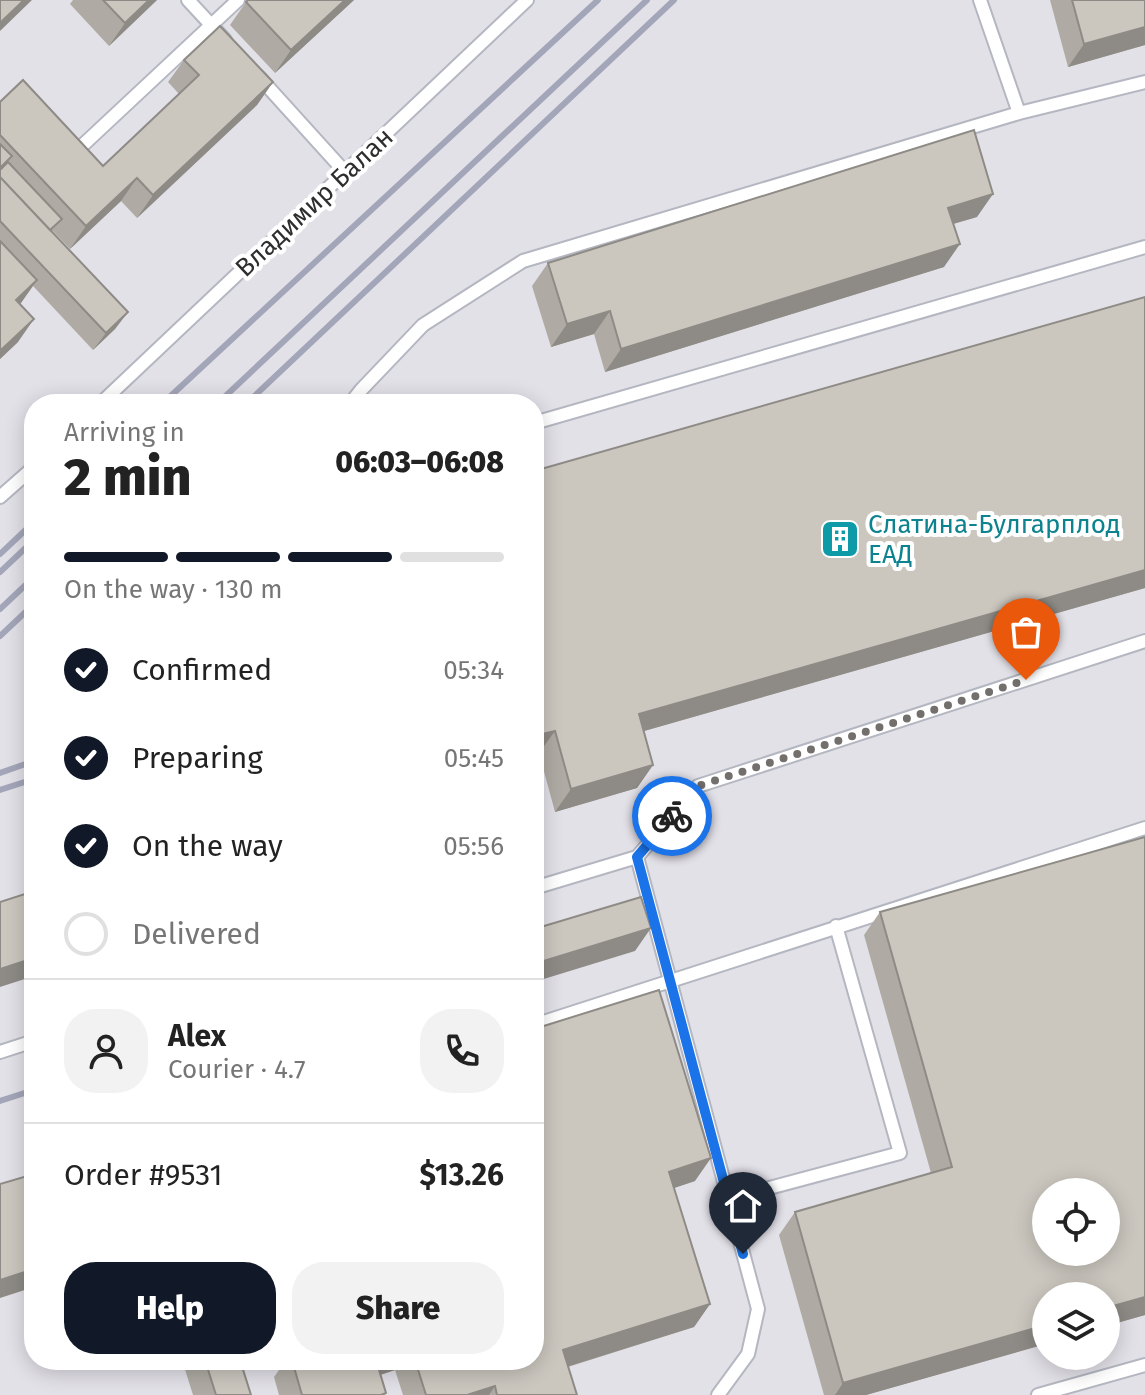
<!DOCTYPE html>
<meta charset="utf-8">
<style>
:root{--surface:#fff;--page:#f2f2f2;--text:#222;--muted:#767676;--line:#e0e0e0;--accent:#111827}
body{margin:0;font-family:"Fira Sans",sans-serif;background:var(--page);color:var(--text);height:100vh;display:flex;flex-direction:column;font-size:30px;white-space:nowrap}
*{box-sizing:border-box;margin:0}
p{font-size:26px;color:var(--muted)}
.icon{flex:none;width:44px;height:44px;fill:none;stroke:currentColor;stroke-width:2;stroke-linecap:round;stroke-linejoin:round}
.map{position:relative;flex:1;overflow:hidden}
.drawer{position:absolute;left:24px;top:394px;width:520px;height:976px;display:flex;flex-direction:column;background:var(--surface);border-radius:32px;box-shadow:0 4px 20px #0003}
.drawer>*{flex:none}
.controls{position:absolute;left:1032px;top:1178px;display:grid;gap:16px}
.controls a{display:grid;place-items:center;width:88px;height:88px;border-radius:50%;background:var(--surface);box-shadow:0 4px 20px #0003;font-size:40px}
.pin{position:absolute;display:grid;place-items:center;width:68px;height:68px;color:#fff;margin:-82px -34px;border-radius:50% 50% 50% 0;rotate:-45deg;box-shadow:0 0 8px #0007}
.pin .icon{rotate:45deg}
.courier{position:absolute;display:grid;place-items:center;width:80px;height:80px;margin:-40px;border:6px solid #1a73e8;border-radius:50%;background:#fff;color:#222;box-shadow:0 2px 10px #0007}
.summary em{font-style:normal;font-weight:800}
.summary div{display:flex;flex-direction:column-reverse}
.summary{display:flex;align-items:center;justify-content:space-between;height:136px;padding:0 40px}
h1{font-size:52px;font-weight:800;line-height:60px}
.bar{display:grid;grid-template-columns:repeat(4,1fr);gap:12px 8px;align-content:center;height:96px;padding:0 40px}
.bar i{height:10px;border-radius:6px;background:var(--line)}
.bar .selected{background:var(--accent)}
.bar p{grid-column:span 4}
.line{display:flex;align-items:center;gap:20px;padding:0 40px;border-top:2px solid var(--line)}
.line div{flex:1}
.round{display:grid;place-items:center;flex:none;width:84px;height:84px;border-radius:32px;background:var(--page)}
ol{padding:0 40px;list-style:none}
li{display:flex;align-items:center;gap:24px;height:88px}
li p{margin-inline-start:auto}
li .icon{padding:8px;border-radius:50%;background:var(--accent);color:#fff;stroke-width:4}
li:last-child{color:var(--muted)}
li i{width:44px;height:44px;border:4px solid var(--line);border-radius:50%}
.button{display:flex;gap:16px;margin-top:auto;padding:16px 40px}
.button a{flex:1;height:92px;border-radius:32px;background:var(--accent);color:#fff;font-size:32px;font-weight:800;line-height:92px;text-align:center}
.button a+a{background:var(--page);color:var(--text)}
.map>svg:first-child{display:block}
</style>
<div class="map">
<svg width="1145" height="1395" viewBox="0 0 1145 1395">
<rect width="100%" height="100%" fill="#efe9e1"/>
<!-- industrial -->
<path fill="#e3e1e8" fill-rule="evenodd" d="M 0,0 L 1145,0 L 1145,1395 L 0,1395 ZM 34,404 L 534,404 L 534,1360 L 34,1360 ZM 1046,1192 L 1106,1192 L 1106,1252 L 1046,1252 ZM 1046,1296 L 1106,1296 L 1106,1356 L 1046,1356 Z"/>
<g fill="none" stroke-linecap="round" stroke-linejoin="round">
<!-- service casing -->
<g stroke="#b4b7c1" stroke-width="16">
<path id="service" d="M 188,0 L 225,40
M 980,0 L 1019,113
M 259,77 L 345,172
M 84,144 L 238,0
M 100,404 L 527,0
M 350,404 L 361,390 L 423,325 L 523,261 L 1019,113 L 1145,82
M 534,423 L 1145,247
M 0,497 L 34,467
M 637,857 L 698,786 L 1145,641
M 534,888 L 637,857 L 758,1309 L 748,1354 L 718,1395
M 534,1025 L 1145,828
M 0,1052 L 34,1041
M 728,1199 L 900,1153 L 836,926
M 1038,1395 L 1145,1365"/>
</g>
<!-- service -->
<use href="#service" stroke="#fff" stroke-width="12"/>
<!-- rail -->
<path stroke="#a3a6b8" stroke-width="6" d="M 162,404 L 598,0
M 217,404 L 647,0
M 246,404 L 674,0
M 0,554 L 34,522
M 0,572 L 34,540
M 0,609 L 34,577
M 0,636 L 34,604
M 0,773 L 34,761
M 0,790 L 34,779
M 0,1101 L 34,1090"/>
</g>
<!-- wall -->
<path fill="#afaba4" d="M 73,0 L 157,0 L 109,46 L 70,4 Z
M 354,0 L 275,73 L 230,25 L 246,2 Z
M 1050,0 L 1145,0 L 1145,45 L 1068,67 Z
M 184,60 L 273,82 L 257,105 L 137,218 L 121,201 L 70,249 L 53,231 L 52,232 L 128,312 L 115,329 L 93,350 L 33,286 L 20,304 L 18,342 L 0,359 L 0,102 L 103,166 L 179,94 L 168,82 Z
M 977,217 L 953,224 L 944,267 L 605,372 L 594,334 L 551,347 L 532,286 L 548,263 Z
M 1145,297 L 1145,588 L 644,731 L 653,765 L 637,788 L 555,812 L 539,753 L 534,471 Z
M 1145,837 L 1145,1315 L 866,1395 L 824,1395 L 779,1235 L 795,1212 L 931,1173 L 864,935 L 880,912 Z
M 534,1029 L 695,1181 L 674,1188 L 710,1304 L 694,1327 L 568,1367 L 577,1395 L 403,1395 L 395,1370 L 380,1375 L 386,1393 L 385,1395 L 279,1395 L 274,1377 L 286,1360 L 534,1360 Z
M 182,1360 L 240,1360 L 251,1395 L 193,1395 Z"/>
<!-- shaded-wall -->
<path fill="#8e8b86" d="M 24,0 L 32,0 L 0,31 L 0,23 Z
M 149,0 L 157,0 L 109,46 L 125,23 Z
M 345,0 L 354,0 L 275,73 L 291,50 Z
M 1145,27 L 1145,45 L 1068,67 L 1084,44 Z
M 273,82 L 257,105 L 137,218 L 153,195 Z
M 137,178 L 121,201 L 70,249 L 86,226 Z
M 993,194 L 977,217 L 932,230 L 948,208 Z
M 960,244 L 944,267 L 605,372 L 621,349 Z
M 37,280 L 21,303 L 0,323 L 16,300 Z
M 610,311 L 594,334 L 551,347 L 567,324 Z
M 128,312 L 115,329 L 93,350 L 106,333 Z
M 34,319 L 18,342 L 0,359 L 0,352 L 1,350 Z
M 1145,570 L 1145,588 L 623,737 L 639,714 Z
M 555,731 L 539,753 L 534,755 L 534,736 Z
M 653,765 L 637,788 L 555,812 L 571,789 Z
M 651,928 L 635,951 L 534,982 L 534,964 Z
M 34,958 L 34,976 L 0,987 L 0,969 Z
M 711,1158 L 695,1181 L 653,1195 L 669,1172 Z
M 34,1269 L 34,1287 L 0,1298 L 0,1280 Z
M 1145,1297 L 1145,1315 L 1106,1326 L 1106,1308 Z
M 710,1304 L 694,1327 L 547,1373 L 563,1350 Z
M 1046,1325 L 1046,1344 L 866,1395 L 835,1395 L 843,1383 Z
M 375,1360 L 402,1360 L 395,1370 L 359,1382 Z
M 495,1386 L 489,1395 L 467,1395 Z"/>
<!-- building -->
<path fill="#cbc7bf" stroke="#8e8b86" stroke-width="2" fill-rule="evenodd" d="M 0,0 L 24,0 L 0,23 Z
M 103,0 L 149,0 L 125,23 Z
M 248,0 L 345,0 L 291,50 L 246,2 Z
M 1072,0 L 1145,0 L 1145,27 L 1084,44 Z
M 220,26 L 273,82 L 153,195 L 137,178 L 86,226 L 0,135 L 0,102 L 23,80 L 103,166 L 199,75 L 184,60 Z
M 974,130 L 993,194 L 948,208 L 960,244 L 621,349 L 610,311 L 567,324 L 548,263 Z
M 0,144 L 12,156 L 0,168 Z
M 8,162 L 62,219 L 50,230 L 0,177 L 0,170 Z
M 0,177 L 128,312 L 106,333 L 0,221 Z
M 0,241 L 37,280 L 16,300 L 34,319 L 1,350 L 0,348 Z
M 1145,297 L 1145,570 L 639,714 L 653,765 L 571,789 L 555,731 L 534,736 L 534,471 Z
M 1145,837 L 1145,1297 L 1106,1308 L 1106,1296 L 1046,1296 L 1046,1325 L 843,1383 L 795,1212 L 952,1167 L 880,912 ZM 1046,1192 L 1106,1192 L 1106,1252 L 1046,1252 Z
M 34,891 L 34,958 L 0,969 L 0,902 Z
M 641,897 L 651,928 L 534,964 L 534,929 Z
M 659,990 L 711,1158 L 669,1172 L 710,1304 L 563,1350 L 577,1395 L 497,1395 L 495,1386 L 467,1395 L 426,1395 L 415,1360 L 534,1360 L 534,1213 L 540,1211 L 534,1177 L 534,1029 Z
M 34,1174 L 34,1269 L 0,1280 L 0,1184 Z
M 205,1360 L 240,1360 L 251,1395 L 216,1395 Z
M 292,1360 L 376,1360 L 386,1393 L 381,1395 L 302,1395 Z"/>
<g fill="none" stroke-linecap="round" stroke-linejoin="round">
<!-- done -->
<path stroke="#726f6d" stroke-width="8" stroke-dasharray="0 14.4" d="M 672,816 L 698,786 L 1026,680"/>
<!-- route -->
<path stroke="#1a73e8" stroke-width="10" d="M 672,816 L 637,857 L 743,1254"/>
</g>
<!-- icons -->
<defs>
<g id="building-square" transform="scale(2)"><rect x="-9" y="-9" width="18" height="18" rx="4" fill="#0f9aa8" stroke="#fff"/><path d="M-4-6H4V6H1V3H-1V6H-4ZM-2.5-4.3h1.7v1.8h-1.7ZM.8-4.3h1.7v1.8H.8ZM-2.5-1h1.7V.8h-1.7ZM.8-1h1.7V.8H.8Z" fill="#fff"/></g>
</defs>
<g fill-rule="evenodd">
<use href="#building-square" x="840" y="539"/>
</g>
<g text-anchor="middle" stroke-width="8" stroke-linejoin="round" paint-order="stroke">
<!-- street labels -->
<g font-size="26" fill="#2e2e2e" stroke="#fff">
<text transform="translate(314 202) rotate(-43)" y="9">Владимир Балан</text>
</g>
<!-- culture labels -->
<g font-size="26" fill="#0d838f" stroke="#fff" text-anchor="start">
<text x="868" y="533">Слатина-Булгарплод<tspan x="868" dy="30">ЕАД</tspan></text>
</g>
</g>
</svg>
<div class="controls">
<a><svg class="icon" aria-label="locate" viewBox="0 0 24 24"><circle cx="12" cy="12" r="6"/><path d="M12 2v4M12 18v4M2 12h4M18 12h4"/></svg></a>
<a><svg class="icon" aria-label="layers" viewBox="0 0 24 24"><path d="M12 4l9 5-9 5-9-5zM3 14l9 5 9-5"/></svg></a>
</div>
<div class="pin" style="left:1026px;top:680px;background:#ea580c"><svg class="icon" aria-label="bag" viewBox="0 0 24 24"><path d="M5 8h14l-1 12H6zM9 8a3 3 0 0 1 6 0"/></svg></div>
<div class="pin" style="left:743px;top:1254px;background:#1f2937"><svg class="icon" aria-label="home" viewBox="0 0 24 24"><path d="M3 11l9-7 9 7M6 9v11h12V9"/></svg></div>
<div class="courier" style="left:672px;top:816px"><svg class="icon" aria-label="bike" viewBox="0 0 24 24"><circle cx="6" cy="16" r="4"/><circle cx="18" cy="16" r="4"/><path d="M6 16l4-8h5l3 8M10 8l3 8H6M13 5h3"/></svg></div>
<section class="drawer">
<div class="summary"><div><h1>2 min</h1><p>Arriving in</p></div><em>06:03–06:08</em></div>
<div class="bar"><i class="selected"></i><i class="selected"></i><i class="selected"></i><i></i><p>On the way · 130 m</p></div>
<ol>
<li><svg class="icon" aria-label="check" viewBox="0 0 24 24"><path d="M5 12l5 5 9-10"/></svg>Confirmed<p>05:34</p></li>
<li><svg class="icon" aria-label="check" viewBox="0 0 24 24"><path d="M5 12l5 5 9-10"/></svg>Preparing<p>05:45</p></li>
<li><svg class="icon" aria-label="check" viewBox="0 0 24 24"><path d="M5 12l5 5 9-10"/></svg>On the way<p>05:56</p></li>
<li><i></i>Delivered</li>
</ol>
<div class="line" style="height:144px"><a class="round"><svg class="icon" aria-label="person" viewBox="0 0 24 24"><circle cx="12" cy="8" r="4"/><path d="M4 21q1-7 8-7t8 7"/></svg></a><div><b>Alex</b><p>Courier · 4.7</p></div><a class="round"><svg class="icon" aria-label="phone" viewBox="0 0 24 24"><path d="M5 4h4l2 5-3 2q2 4 5 5l2-3 5 2v4C11 20 4 13 5 4z"/></svg></a></div>
<div class="line" style="height:104px"><div>Order #9531</div><b>$13.26</b></div>
<div class="button"><a>Help</a><a>Share</a></div>
</section>
</div>
